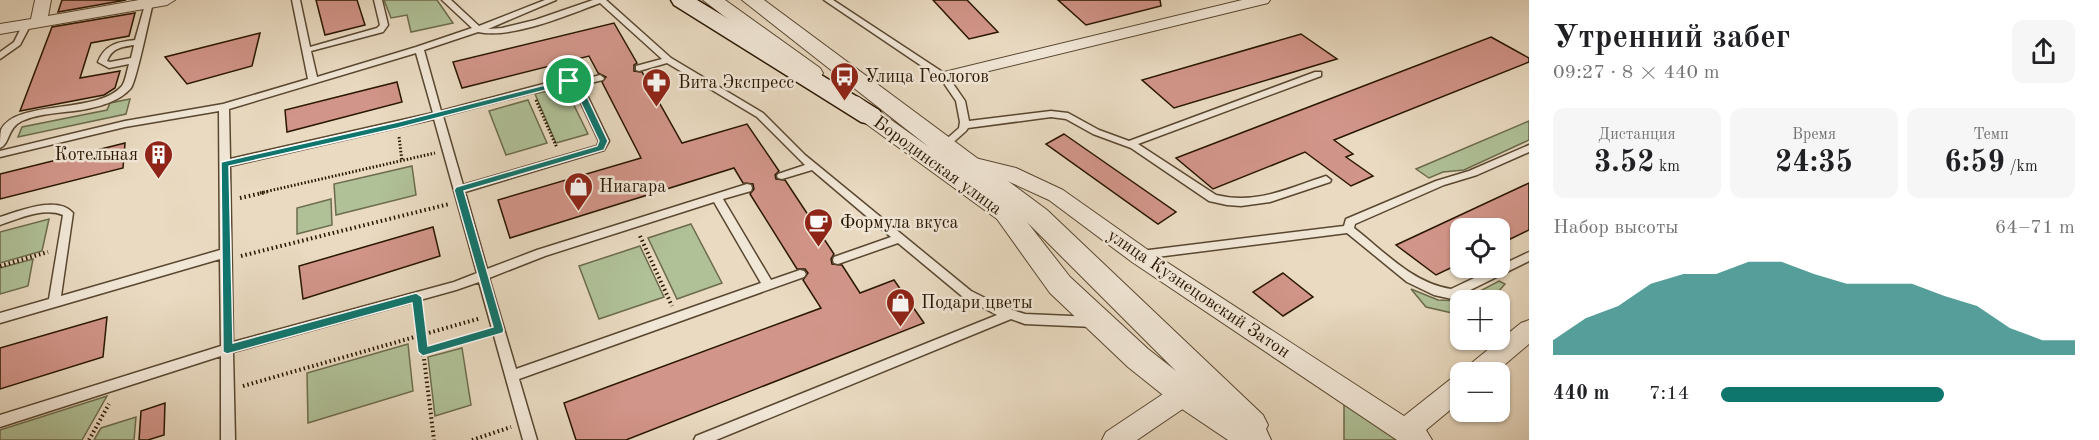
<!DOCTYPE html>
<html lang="ru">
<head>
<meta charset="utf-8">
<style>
	:root { --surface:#fff; --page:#f6f6f6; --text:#202124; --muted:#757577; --accent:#0f766e }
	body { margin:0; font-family:"Old Standard TT",serif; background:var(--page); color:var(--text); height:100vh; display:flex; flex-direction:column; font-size:22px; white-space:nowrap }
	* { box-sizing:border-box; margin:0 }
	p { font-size:20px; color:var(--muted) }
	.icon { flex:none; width:33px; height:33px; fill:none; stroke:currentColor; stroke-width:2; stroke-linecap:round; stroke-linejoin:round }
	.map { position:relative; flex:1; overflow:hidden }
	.sheet { display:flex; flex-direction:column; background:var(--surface); width:570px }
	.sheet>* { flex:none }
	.buttons { position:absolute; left:1450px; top:218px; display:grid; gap:12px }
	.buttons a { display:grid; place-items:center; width:60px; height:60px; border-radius:12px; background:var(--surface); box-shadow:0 2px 4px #0004; font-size:30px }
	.pin { position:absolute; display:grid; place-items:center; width:51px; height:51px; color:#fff; margin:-26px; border:3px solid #fff; border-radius:50%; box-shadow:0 2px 6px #0007 }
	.round { display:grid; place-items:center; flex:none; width:63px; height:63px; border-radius:12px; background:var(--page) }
	.overview { display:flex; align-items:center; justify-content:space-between; height:102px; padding:0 24px }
	h1 { font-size:33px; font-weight:700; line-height:45px }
	.stats { display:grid; grid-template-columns:repeat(3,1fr); gap:9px; height:102px; padding:6px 24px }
	.stats div { display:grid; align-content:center; border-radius:12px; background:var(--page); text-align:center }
	.stats b { font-size:30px; font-weight:700 }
	.stats small { font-size:16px; font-weight:400 }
	.stats p { font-size:16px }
	.chart { height:168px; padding:12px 24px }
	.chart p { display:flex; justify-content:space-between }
	.chart svg { width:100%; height:108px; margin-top:6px; fill:var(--accent); opacity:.7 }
	ul { padding:0 24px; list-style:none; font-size:20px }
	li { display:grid; grid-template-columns:96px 72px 1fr; align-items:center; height:45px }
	li i { height:15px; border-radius:8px; background:var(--accent) }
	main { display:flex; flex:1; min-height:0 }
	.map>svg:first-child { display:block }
	.green { fill:#b0c198; stroke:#6c6c4c; stroke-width:1.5 }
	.building { fill:#d29589; stroke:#291600; stroke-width:1.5 }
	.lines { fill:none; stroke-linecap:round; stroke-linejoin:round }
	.service-casing { stroke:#594730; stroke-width:3 }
	.minor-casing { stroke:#594730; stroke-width:2 }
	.tertiary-casing { stroke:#594730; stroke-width:2 }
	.secondary-casing { stroke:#291600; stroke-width:3 }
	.path-far1 { stroke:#291600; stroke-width:3; stroke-dasharray:1.5 2; stroke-linecap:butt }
	.path { stroke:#291600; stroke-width:4; stroke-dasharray:1.5 3; stroke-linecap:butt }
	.service { fill:#f1e7d7; fill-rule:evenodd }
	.minor { fill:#f1e7d7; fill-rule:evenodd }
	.tertiary { fill:#f1e7d7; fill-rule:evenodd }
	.secondary { fill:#f1e7d7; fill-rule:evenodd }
	.route { fill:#0f766e; stroke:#fff; stroke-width:1.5; fill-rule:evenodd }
	.labels { text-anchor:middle; stroke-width:5; stroke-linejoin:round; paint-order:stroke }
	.poi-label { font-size:18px; fill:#291600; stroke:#f1e7d7; text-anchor:start }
	.street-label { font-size:18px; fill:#291600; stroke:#f1e7d7 }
</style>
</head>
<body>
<main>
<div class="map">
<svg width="1529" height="440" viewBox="0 0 1529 440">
	<rect width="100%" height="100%" fill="#e9dac1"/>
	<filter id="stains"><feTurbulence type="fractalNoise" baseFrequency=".00333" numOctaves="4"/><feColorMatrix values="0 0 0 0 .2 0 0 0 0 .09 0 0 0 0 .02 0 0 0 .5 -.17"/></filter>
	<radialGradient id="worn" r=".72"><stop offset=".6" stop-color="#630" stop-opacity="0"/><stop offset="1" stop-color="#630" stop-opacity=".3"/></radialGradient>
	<g class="green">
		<polygon points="384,0 437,0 453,23 411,32 407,15 391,18"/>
		<polygon points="555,89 564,90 568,93 588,134 556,143 535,94"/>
		<polygon points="130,99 126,114 18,137 22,127 107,110 110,103"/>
		<polygon points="528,100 547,143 506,155 489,111"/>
		<polygon points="1529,121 1529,140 1464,170 1443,172 1429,178 1416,169"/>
		<polygon points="412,166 416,195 336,215 334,184"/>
		<polygon points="331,199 332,225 297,234 297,208"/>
		<polygon points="49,219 42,251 0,263 0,232"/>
		<polygon points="691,224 722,283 677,299 648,238"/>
		<polygon points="640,246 664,297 599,319 579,266"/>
		<polygon points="33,259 28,286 0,294 0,268"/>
		<polygon points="1499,281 1505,284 1491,300 1463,300"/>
		<polygon points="1411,289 1438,300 1461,301 1461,315 1426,307"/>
		<polygon points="408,344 413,391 308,423 307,373"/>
		<polygon points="462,348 471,405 435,416 428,357"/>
		<polygon points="107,396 82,440 0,440 0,430"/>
		<polygon points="1344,401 1400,440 1344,440"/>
		<polygon points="136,417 134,440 94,440 101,428"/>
	</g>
	<g class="building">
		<polygon points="62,0 126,0 58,12"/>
		<polygon points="316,0 357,0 365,25 325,35"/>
		<polygon points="933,0 967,0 998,32 969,39"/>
		<polygon points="1058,0 1160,0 1161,6 1086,25"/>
		<polygon points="135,13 129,36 91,43 80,78 120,71 115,88 104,95 20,111 52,27"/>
		<polygon points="614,23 637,63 634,65 634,71 642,72 682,143 747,124 779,171 775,175 776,179 785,180 834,254 831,259 832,264 842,265 860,293 894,280 924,323 626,440 576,440 564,403 821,308 803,280 808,273 805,269 797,269 750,194 754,189 753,184 743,183 734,168 510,238 498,200 641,158 602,82 606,77 598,73 589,56 462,88 453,62"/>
		<polygon points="260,33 252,66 187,84 165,57"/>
		<polygon points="1301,34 1337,59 1174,108 1142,80"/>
		<polygon points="1491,37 1529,58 1529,62 1334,140 1353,154 1346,157 1373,176 1351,186 1305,152 1213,189 1176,158"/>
		<polygon points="397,82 402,102 287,132 285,110"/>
		<polygon points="1064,134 1176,212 1158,224 1046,144"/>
		<polygon points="125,143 123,168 0,199 0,174"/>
		<polygon points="1529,183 1529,230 1500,244 1500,228 1461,228 1461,263 1436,275 1396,245"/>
		<polygon points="433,227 440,256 303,299 299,266"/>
		<polygon points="1283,273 1313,297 1283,316 1253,292"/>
		<polygon points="107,317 103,357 0,389 0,348"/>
		<polygon points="165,403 164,435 148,440 139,440 141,411"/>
	</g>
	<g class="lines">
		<defs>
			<g id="service">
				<path d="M292,0H300L310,47L377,28L380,25L374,0H382L388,25L383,32L311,51L317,77L416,47L472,28L442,0H451L479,26L545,0H556L488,29L502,28L535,20L593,0H606L671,58L763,113L805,155L971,291L1003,307L1025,314L1094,317L1098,319L1100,322L1098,325L1094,327L1025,324L1011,319L716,440H694L696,436L997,315L963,297L898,243L838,264L834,263L833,260L834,257L891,237L812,170L782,179L778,178L777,176L778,174L805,165L757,117L667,63L639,71L636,70V66L662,59L600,3C568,15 512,39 478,32L424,50L441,111L566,78L577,81L600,75L604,78L603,80L582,85L609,141L604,150L465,192L487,269L537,250L747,184L751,185L752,188L751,191L723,199L771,280L800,270L804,271L806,274L804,277L519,379L537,440H523L479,282L456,290L233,352L235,440H221V356L0,427V415L221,346L220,259L0,323V313L49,299L63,215C44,207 18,219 0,225V217C19,211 58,195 73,213L61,296L220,250L219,111L125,127L0,157V151L125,121L223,104L308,79ZM416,53L433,113L230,159L229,109ZM566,84L573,86L599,141L597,146L463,185L443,116ZM434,119L477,273L454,282L233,342L230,166ZM714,202L761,283L516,369L489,278L545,256Z"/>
				<path d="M824,0H833L947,75L965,101L969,121L1051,111L1068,113L1099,130L1129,141L1315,72H1321V76L1138,144L1216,195C1256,205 1289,188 1326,176L1331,180L1330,182L1270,202L1241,206L1227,205L1209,201L1131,148L1093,134L1066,119L1051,117L968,128L966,131L948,147H942L940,145L942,143L959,128L960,122L956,101L941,79Z"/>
				<path d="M146,1H152L153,3C149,18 137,79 131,88C119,102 98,107 81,110C62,113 40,113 22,121C7,128 10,144 0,148C0,142 0,135 1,130C15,99 97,115 122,86C126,80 127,70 129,64L109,68L98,62C105,44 118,42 135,40ZM134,45L131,58L110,62L107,61C112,48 121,47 134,45Z"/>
				<polygon points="24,22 27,22 31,24 20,45 0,59 0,52 14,42"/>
				<path d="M1529,145V152L1477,175L1444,185L1355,224L1354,228C1384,251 1412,283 1451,289L1529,252V261L1452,299L1434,295L1407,282L1347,233L1141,259L1137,258L1136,255L1137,252L1141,251L1344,226L1346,219L1436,181L1469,171Z"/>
			</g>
			<g id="minor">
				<polygon points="35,0 51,0 48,16 139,0 175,0 167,5 0,34 0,24 31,19"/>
				<polygon points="1242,0 1270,0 1268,3 944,82 938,81 935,77 938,73 944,72"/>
				<polygon points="971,157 1016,168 1063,190 1148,250 1404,416 1452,378 1461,375 1461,401 1426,430 1432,440 1397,440 1132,262 1049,200 1003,179 964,169 961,164 964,159"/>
				<polygon points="1529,320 1529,344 1496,372 1466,372 1469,365 1521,323"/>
				<polygon points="1184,383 1193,386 1197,394 1193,402 1137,440 1102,440 1106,432 1175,386"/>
			</g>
			<g id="tertiary">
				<polygon points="703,0 725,0 820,68 823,73 820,78 812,80 804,78"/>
				<path d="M742,0H764L1047,210L1263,415L1268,425L1266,429L1271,440H1228L1173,403L1128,367L1050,293L997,219L843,107L840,102L843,97L851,95L859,97L929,147ZM1027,222L1176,371L1148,349L1070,277Z"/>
			</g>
			<polygon id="secondary" points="671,0 697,0 879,110 883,116 879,122 870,124 861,122 674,5"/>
		</defs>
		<use href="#service" class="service-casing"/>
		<use href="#minor" class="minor-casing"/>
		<use href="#tertiary" class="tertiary-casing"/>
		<use href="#secondary" class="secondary-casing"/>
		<g class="path-far1">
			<polyline points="536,100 557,148"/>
			<polyline points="399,137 402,161"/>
			<polyline points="260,193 435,153"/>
		</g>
		<g class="path">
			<polyline points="240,198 267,192"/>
			<polyline points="640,236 672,306"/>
			<polyline points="241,256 449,204"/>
			<polyline points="0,266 48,252"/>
			<polyline points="418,310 434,440"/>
			<polyline points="423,352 483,334"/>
			<polyline points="243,386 481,318"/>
			<polyline points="89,440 109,404"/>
			<polyline points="472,440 511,427"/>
		</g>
		<use href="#service" class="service"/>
		<use href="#minor" class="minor"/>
		<use href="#tertiary" class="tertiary"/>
		<use href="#secondary" class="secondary"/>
	</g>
	<path class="route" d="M569,79L581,84L608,141L604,150L464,191L504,330L503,333L423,356L418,352L412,303L227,354L223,352L221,162L398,122ZM569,84L573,86L599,141L597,146L456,187L454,190L493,327L428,346L422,297L416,293L233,343L229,166L398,128Z"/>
	<defs>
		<symbol id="bus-pin" viewBox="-11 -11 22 30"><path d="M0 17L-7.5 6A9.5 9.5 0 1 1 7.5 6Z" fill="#8f2418" stroke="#f1e7d7"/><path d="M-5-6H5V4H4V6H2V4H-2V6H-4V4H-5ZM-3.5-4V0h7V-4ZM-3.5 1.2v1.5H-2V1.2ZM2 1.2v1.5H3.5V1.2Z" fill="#fff"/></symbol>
		<symbol id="pharmacy-pin" viewBox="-11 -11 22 30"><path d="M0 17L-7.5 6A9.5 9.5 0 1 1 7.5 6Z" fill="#8f2418" stroke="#f1e7d7"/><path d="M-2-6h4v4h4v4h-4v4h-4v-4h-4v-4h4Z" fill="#fff"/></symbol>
		<symbol id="building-pin" viewBox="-11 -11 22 30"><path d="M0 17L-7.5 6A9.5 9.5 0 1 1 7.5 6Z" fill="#8f2418" stroke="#f1e7d7"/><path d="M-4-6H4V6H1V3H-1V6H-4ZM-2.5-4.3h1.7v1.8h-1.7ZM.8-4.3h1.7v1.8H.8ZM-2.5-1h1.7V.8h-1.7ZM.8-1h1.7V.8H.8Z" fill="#fff"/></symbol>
		<symbol id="shop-pin" viewBox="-11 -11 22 30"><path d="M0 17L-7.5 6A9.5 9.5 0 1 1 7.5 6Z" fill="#8f2418" stroke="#f1e7d7"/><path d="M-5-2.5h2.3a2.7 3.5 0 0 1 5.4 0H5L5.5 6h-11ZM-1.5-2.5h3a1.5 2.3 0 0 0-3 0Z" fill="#fff"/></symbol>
		<symbol id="cafe-pin" viewBox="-11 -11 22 30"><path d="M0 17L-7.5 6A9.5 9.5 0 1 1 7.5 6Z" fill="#8f2418" stroke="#f1e7d7"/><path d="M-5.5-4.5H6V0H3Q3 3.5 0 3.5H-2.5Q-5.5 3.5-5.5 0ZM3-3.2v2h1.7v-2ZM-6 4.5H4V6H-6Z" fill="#fff"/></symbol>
	</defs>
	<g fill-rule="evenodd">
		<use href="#bus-pin" x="828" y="60" width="33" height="45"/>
		<use href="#pharmacy-pin" x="640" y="66" width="33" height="45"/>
		<use href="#building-pin" x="142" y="138" width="33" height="45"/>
		<use href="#shop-pin" x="562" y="170" width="33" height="45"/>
		<use href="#cafe-pin" x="802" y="206" width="33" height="45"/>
		<use href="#shop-pin" x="884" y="286" width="33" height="45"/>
	</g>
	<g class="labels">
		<g class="poi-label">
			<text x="865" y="82">Улица Геологов</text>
			<text x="678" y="88">Вита Экспресс</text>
			<text x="138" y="160" text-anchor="end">Котельная</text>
			<text x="599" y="192">Ниагара</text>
			<text x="840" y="228">Формула вкуса</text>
			<text x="921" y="308">Подари цветы</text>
		</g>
		<g class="street-label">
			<text transform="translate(938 165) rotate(36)" y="6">Бородинская улица</text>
			<text transform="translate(1199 293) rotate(34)" y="6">улица Кузнецовский Затон</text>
		</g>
	</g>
	<rect width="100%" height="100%" filter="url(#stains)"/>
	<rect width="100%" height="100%" fill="url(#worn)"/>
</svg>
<div class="buttons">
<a><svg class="icon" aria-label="locate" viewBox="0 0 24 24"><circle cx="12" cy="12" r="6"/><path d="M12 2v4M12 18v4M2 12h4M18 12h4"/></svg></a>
<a>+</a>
<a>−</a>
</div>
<div class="pin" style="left:569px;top:81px;background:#1e9e55"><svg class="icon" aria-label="arrive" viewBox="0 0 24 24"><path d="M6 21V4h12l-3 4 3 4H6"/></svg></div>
</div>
<section class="sheet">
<div class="overview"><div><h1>Утренний забег</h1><p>09:27 · 8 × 440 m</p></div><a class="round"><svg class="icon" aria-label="share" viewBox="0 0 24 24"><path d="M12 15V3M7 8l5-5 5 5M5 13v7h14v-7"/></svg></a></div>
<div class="stats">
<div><p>Дистанция</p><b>3.52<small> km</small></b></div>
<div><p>Время</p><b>24:35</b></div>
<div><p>Темп</p><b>6:59<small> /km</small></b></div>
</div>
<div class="chart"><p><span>Набор высоты</span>64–71 m</p>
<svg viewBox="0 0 160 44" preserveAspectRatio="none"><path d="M0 44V38L10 29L20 24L30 15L40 11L50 11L60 6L70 6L80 11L90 15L100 15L110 15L120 20L130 24L140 33L150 38L160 38V44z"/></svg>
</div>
<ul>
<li><b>440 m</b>7:14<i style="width:63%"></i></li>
</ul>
</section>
</main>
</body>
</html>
